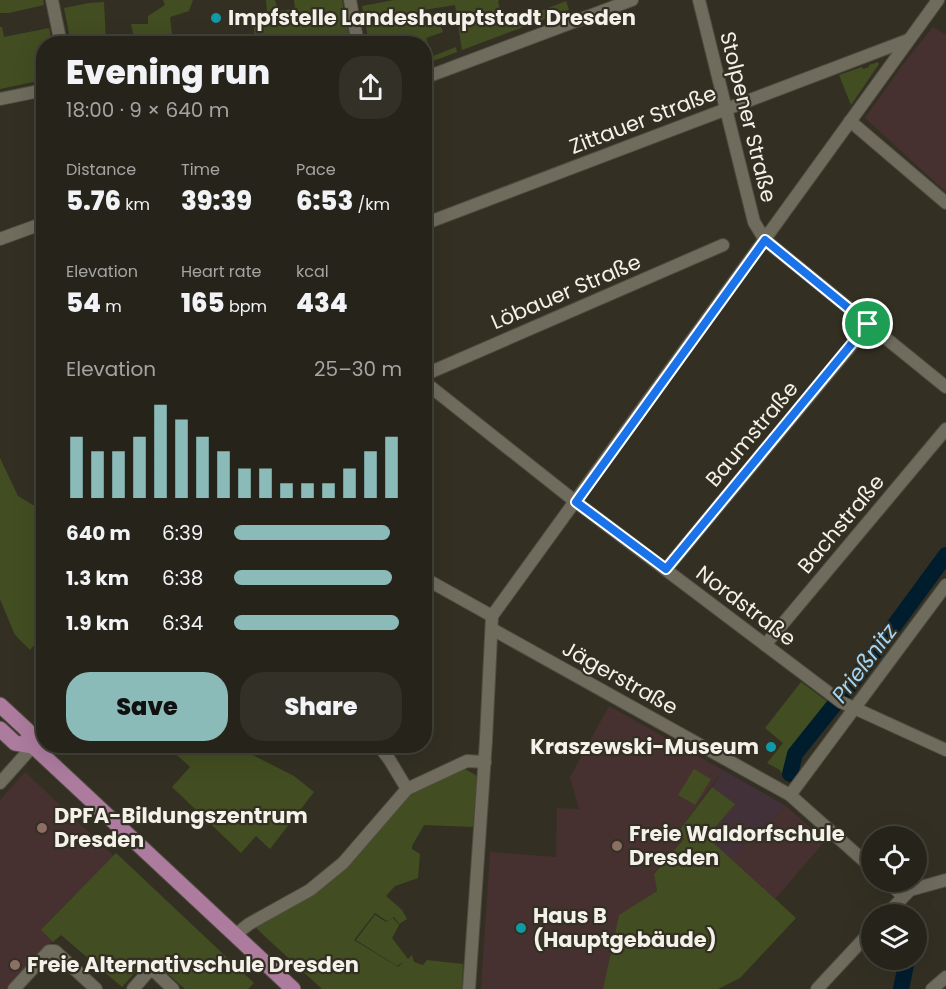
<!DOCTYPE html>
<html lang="en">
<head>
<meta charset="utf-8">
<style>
	:root { --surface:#26241a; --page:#323027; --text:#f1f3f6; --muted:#a4a4a2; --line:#424139; --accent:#8bbbb9 }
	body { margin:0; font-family:Poppins,sans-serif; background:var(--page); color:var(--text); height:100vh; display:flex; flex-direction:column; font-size:22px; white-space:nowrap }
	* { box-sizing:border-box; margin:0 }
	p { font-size:20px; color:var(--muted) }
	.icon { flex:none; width:33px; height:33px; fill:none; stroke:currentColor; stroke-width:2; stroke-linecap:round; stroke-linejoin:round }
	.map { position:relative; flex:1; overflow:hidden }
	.details { position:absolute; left:36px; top:36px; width:396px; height:717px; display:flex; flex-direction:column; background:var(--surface); border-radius:24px; box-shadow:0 6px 24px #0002,0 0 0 2px var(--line) }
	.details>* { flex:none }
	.controls { position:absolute; left:861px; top:826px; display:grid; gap:12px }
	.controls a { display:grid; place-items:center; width:66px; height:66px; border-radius:50%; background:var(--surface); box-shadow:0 6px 24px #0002,0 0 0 2px var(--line); font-size:30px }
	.pin { position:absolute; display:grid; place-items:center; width:51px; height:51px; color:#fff; margin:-26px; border:3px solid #fff; border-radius:50%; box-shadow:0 2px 6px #0007 }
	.round { display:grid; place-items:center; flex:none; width:63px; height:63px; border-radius:24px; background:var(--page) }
	.summary { display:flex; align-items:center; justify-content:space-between; height:102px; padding:0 30px }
	h1 { font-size:33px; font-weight:800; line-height:45px }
	.metrics { display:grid; grid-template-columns:repeat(3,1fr); gap:9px; height:102px; padding:6px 30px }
	.metrics div { display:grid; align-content:center }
	.metrics b { font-size:26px; font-weight:800 }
	.metrics small { font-size:16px; font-weight:400 }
	.metrics p { font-size:16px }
	.chart { height:168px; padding:12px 30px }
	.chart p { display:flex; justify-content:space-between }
	.chart svg { width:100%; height:108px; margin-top:6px; stroke:var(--accent); stroke-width:6 }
	.button { display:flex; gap:12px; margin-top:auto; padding:12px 30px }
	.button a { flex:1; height:69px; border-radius:24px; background:var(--accent); color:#111; font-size:24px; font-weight:800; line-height:69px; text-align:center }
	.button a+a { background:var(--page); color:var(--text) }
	ul { padding:0 30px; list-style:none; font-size:20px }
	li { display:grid; grid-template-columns:96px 72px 1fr; align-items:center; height:45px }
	li i { height:15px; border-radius:8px; background:var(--accent) }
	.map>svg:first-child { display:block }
	.industrial { fill:#43313a }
	.education { fill:#463130 }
	.green { fill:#424e21 }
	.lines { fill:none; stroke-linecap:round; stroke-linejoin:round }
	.river { stroke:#001d2e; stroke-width:16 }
	.minor-casing { stroke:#4f4c41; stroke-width:14 }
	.major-casing { stroke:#4f4c41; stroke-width:17 }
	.minor { stroke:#6f6c5e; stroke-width:12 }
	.major { stroke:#ac7b9e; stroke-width:15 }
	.route-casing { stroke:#fff; stroke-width:12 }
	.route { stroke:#1a73e8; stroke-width:8 }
	.culture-dot { fill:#0f9aa8; stroke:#333023; stroke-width:2 }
	.education-dot { fill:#8d6e63; stroke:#333023; stroke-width:2 }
	.labels { text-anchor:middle; stroke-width:4.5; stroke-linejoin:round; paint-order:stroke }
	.poi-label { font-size:21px; font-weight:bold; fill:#f3f1e9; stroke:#333023; text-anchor:start }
	.street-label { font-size:21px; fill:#f3f1e9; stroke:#333023 }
	.water-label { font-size:22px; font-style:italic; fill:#a3d5f5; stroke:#333023 }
</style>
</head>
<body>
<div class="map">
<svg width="946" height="989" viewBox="0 0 946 989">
	<rect width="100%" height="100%" fill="#333023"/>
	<polygon class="industrial" points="723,770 786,806 730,859 707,837 734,804 712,787"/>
	<g class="education">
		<polygon points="933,27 946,35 946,192 865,118 904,63"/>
		<polygon points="609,706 723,770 678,832 684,839 654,874 657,891 619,916 603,989 481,989 490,852 556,857 557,808 579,809 570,777"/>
		<polygon points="25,772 114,856 42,930 52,941 8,989 0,989 0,800"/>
		<polygon points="786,806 825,841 775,899 730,859"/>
	</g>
	<g class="green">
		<polygon points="0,0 43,0 44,5 9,13 0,13"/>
		<polygon points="163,0 193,0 189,11 170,17 173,43 205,38 205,43 135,43 131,24 148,24 148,16 165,5"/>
		<polygon points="266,0 275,0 278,11 295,9 294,0 342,0 351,43 308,43 307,38 299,39 299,43 254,43 254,27 251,27 251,22 256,21 255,13 267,12"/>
		<path d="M394,0H500L498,1C501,10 498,18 502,26L566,1L569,10L462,50L455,5L424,10L425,19L440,24L443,32L426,38L433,56L456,47L457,52L425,64L424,44L369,43L362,6Z"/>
		<polygon points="104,2 106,43 71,43 64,8 89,3"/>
		<polygon points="0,27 2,27 4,37 49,28 52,43 44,44 43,80 0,89"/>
		<polygon points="878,62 879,64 851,105 839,75 862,67 863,69 869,67 869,65"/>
		<polygon points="0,458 18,496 43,511 43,635 30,650 15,635 0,599"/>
		<polygon points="801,682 828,702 790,752 787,775 784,776 780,770 767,763 783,743 765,728"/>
		<polygon points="167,746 235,746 294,776 314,792 270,849 256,836 241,853 172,787 190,767"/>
		<polygon points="465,769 477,776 473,827 424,825 412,846 412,849 420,854 418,878 395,886 386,896 402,910 407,919 399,924 394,917 387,921 375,913 354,940 398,967 405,961 397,966 356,940 375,915 386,922 393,918 399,925 392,938 408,959 412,955 414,962 423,965 427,960 463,964 462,989 322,989 257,929 257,926 290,905 410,793"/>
		<polygon points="694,769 711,779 695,805 678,795"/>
		<polygon points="712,787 735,804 707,837 796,918 740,978 718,989 603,989 619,915 657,891 654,874 684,839 678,832"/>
		<polygon points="116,853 254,983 248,989 185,989 149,957 122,987 61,935 53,942 41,930"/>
	</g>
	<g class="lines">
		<g class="river">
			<polyline points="790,774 795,754 855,679 946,555"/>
			<polyline points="901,989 907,960"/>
		</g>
		<defs>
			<g id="minor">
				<polyline points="52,0 61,44"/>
				<polyline points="350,0 358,44"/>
				<polyline points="699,0 754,222 765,240 946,387"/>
				<polyline points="424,78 632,0"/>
				<polyline points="0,99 44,90"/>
				<polyline points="850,121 946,203"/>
				<polyline points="424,224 908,40"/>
				<polyline points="0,239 44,223"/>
				<polyline points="424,375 723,245"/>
				<polyline points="424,380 427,384 576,502 841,702 946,750"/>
				<polyline points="666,569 869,324"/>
				<polyline points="424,578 492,616"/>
				<polyline points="492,629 790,795 872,868"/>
				<polyline points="765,645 946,429"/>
				<polyline points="379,746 389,759 407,789"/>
				<polyline points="0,783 33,746"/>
				<polyline points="790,795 946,585"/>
				<polyline points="888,882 903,896"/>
				<polyline points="886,915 910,890 946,880"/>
				<polyline points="235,935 249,924 310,890 343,863 407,789 467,761 485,762"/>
				<polyline points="14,989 49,951 55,951 96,989"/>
				<polyline points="133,989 148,972 154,971 173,989"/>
				<polyline points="469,989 486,740 492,616 938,0"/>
				<polyline points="817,989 872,930"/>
				<polyline points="932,989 946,977"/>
			</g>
			<g id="major">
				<polyline points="0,705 27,730 33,746 293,989"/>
				<polyline points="0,729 15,743 33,746"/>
			</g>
		</defs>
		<use href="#minor" class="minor-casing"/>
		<use href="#major" class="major-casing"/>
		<use href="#minor" class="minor"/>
		<use href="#major" class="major"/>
	</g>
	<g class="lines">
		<defs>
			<polygon id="route" points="765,240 868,324 666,569 576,502"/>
		</defs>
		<use href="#route" class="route-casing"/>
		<use href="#route" class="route"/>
	</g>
	<g class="culture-dot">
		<circle cx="216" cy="18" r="6"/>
		<circle cx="771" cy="747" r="6"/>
		<circle cx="521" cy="928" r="6"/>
	</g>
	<g class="education-dot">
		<circle cx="42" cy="828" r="6"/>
		<circle cx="617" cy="846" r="6"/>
		<circle cx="15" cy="965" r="6"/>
	</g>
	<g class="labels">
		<g class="poi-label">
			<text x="228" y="25">Impfstelle Landeshauptstadt Dresden</text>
			<text x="759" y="754" text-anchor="end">Kraszewski-Museum</text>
			<text x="54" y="823">DPFA-Bildungszentrum<tspan x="54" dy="24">Dresden</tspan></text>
			<text x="629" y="841">Freie Waldorfschule<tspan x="629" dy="24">Dresden</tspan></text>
			<text x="533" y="923">Haus B<tspan x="533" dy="24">(Hauptgebäude)</tspan></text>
			<text x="27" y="972">Freie Alternativschule Dresden</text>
		</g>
		<g class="street-label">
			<text transform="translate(748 117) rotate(76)" y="7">Stolpener Straße</text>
			<text transform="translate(643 120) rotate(-21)" y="7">Zittauer Straße</text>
			<text transform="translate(566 292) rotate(-23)" y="7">Löbauer Straße</text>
			<text transform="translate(752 434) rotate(-50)" y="7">Baumstraße</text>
			<text transform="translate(841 524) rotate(-50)" y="7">Bachstraße</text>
			<text transform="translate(746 606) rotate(37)" y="7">Nordstraße</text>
			<text transform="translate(620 678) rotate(29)" y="7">Jägerstraße</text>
		</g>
		<g class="water-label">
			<text transform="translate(864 663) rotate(-53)" y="8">Prießnitz</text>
		</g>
	</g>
</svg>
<div class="controls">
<a><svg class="icon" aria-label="locate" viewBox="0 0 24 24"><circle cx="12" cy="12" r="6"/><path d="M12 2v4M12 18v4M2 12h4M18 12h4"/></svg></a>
<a><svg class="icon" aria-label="layers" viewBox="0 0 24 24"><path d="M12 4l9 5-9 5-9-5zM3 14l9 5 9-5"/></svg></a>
</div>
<div class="pin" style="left:868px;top:324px;background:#1e9e55"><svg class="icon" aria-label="arrive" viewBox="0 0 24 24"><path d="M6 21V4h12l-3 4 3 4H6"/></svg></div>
<section class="details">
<div class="summary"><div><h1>Evening run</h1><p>18:00 · 9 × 640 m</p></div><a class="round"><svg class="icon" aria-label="share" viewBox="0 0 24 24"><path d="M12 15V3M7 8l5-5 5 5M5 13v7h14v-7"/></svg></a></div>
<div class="metrics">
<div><p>Distance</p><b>5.76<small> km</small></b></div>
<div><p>Time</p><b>39:39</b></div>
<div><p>Pace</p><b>6:53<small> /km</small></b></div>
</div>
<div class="metrics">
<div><p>Elevation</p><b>54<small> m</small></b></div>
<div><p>Heart rate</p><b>165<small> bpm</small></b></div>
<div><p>kcal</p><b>434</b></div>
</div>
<div class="chart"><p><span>Elevation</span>25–30 m</p>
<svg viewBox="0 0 160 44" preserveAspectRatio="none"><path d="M5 44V19M15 44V25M25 44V25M35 44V19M45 44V6M55 44V12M65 44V19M75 44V25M85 44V32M95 44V32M105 44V38M115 44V38M125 44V38M135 44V32M145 44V25M155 44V19"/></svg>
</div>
<ul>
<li><b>640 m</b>6:39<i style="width:93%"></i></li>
<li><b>1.3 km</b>6:38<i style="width:94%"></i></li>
<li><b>1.9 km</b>6:34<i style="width:98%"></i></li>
</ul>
<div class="button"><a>Save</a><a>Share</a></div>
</section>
</div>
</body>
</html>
